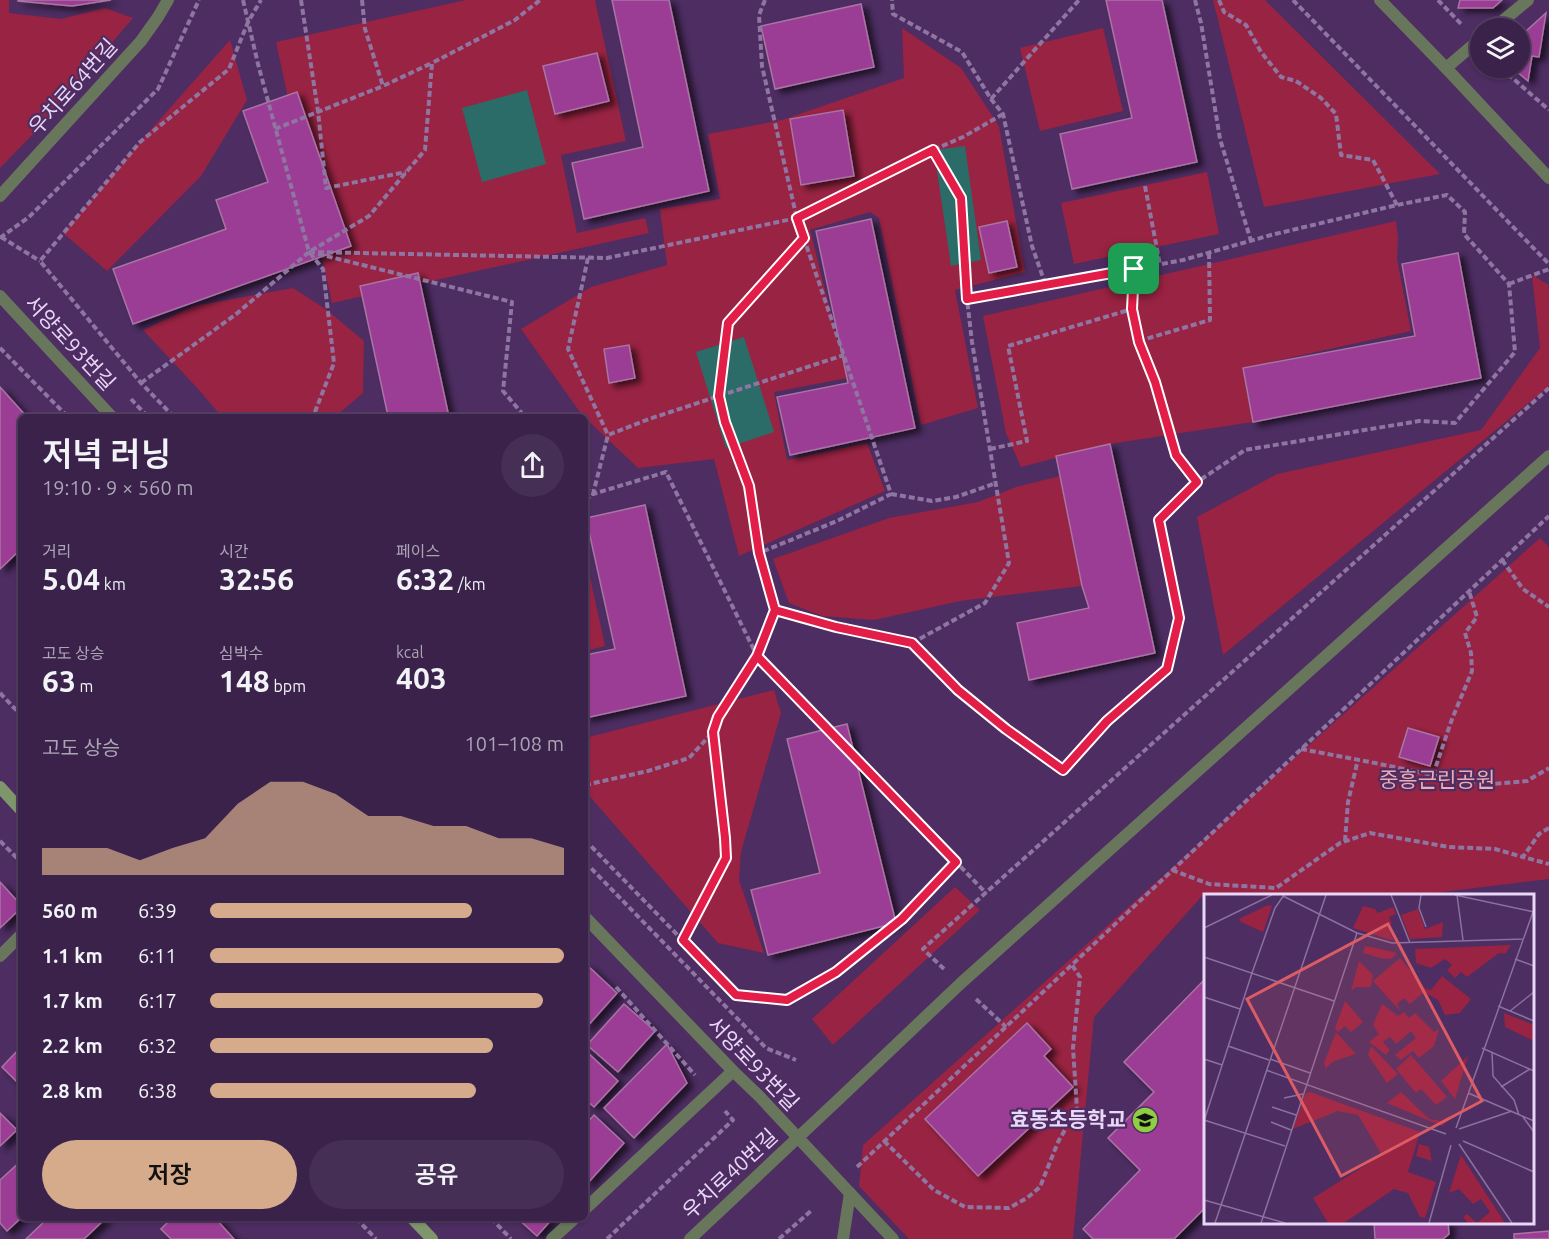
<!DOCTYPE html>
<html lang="ko">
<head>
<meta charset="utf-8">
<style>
	:root { --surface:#3a224a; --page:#452f54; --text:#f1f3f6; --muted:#aba4b5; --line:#543f62; --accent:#d6ab8b }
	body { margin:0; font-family:Ubuntu,"Noto Sans KR",sans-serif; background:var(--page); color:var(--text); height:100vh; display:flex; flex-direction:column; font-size:22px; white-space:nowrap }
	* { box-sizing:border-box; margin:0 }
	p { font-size:20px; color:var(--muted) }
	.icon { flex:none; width:33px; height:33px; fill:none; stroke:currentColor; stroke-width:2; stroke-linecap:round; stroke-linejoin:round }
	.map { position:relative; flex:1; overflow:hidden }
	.panel { position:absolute; left:18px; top:414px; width:570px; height:807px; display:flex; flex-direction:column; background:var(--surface); border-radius:9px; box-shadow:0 2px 4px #0004,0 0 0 2px var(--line) }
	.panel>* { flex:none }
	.fabs { position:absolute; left:1470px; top:18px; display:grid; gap:12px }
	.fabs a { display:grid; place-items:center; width:60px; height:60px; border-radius:50%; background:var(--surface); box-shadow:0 2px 4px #0004,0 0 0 2px var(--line); font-size:30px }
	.pin { position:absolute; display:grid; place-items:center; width:51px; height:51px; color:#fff; margin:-26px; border-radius:12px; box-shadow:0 3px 9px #0006 }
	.round { display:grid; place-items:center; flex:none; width:63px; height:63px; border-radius:32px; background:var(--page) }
	.head { display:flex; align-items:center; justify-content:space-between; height:102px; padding:0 24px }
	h1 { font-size:33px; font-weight:600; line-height:45px }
	.figures { display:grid; grid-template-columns:repeat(3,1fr); gap:9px; height:102px; padding:6px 24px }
	.figures div { display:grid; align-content:center }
	.figures b { font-size:30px; font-weight:600 }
	.figures small { font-size:16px; font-weight:400 }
	.figures p { font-size:16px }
	.chart { height:168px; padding:12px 24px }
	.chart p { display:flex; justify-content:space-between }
	.chart svg { width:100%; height:108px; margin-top:6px; fill:var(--accent); opacity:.7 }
	.action { display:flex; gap:12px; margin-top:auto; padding:12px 24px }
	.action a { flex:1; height:69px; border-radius:36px; background:var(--accent); color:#111; font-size:24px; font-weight:600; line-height:69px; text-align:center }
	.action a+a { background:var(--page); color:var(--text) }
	ul { padding:0 24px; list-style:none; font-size:20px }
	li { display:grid; grid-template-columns:96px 72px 1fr; align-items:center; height:45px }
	li i { height:15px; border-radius:8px; background:var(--accent) }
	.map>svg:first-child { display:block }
	.green { fill:#992342 }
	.water { fill:#2b6c68 }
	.building { fill:#9b3d94; stroke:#a974a3; stroke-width:1.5; filter:url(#shadow) }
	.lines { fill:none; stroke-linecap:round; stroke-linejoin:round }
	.path { stroke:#8f75a1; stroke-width:4; stroke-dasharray:6 3; stroke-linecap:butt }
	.service { stroke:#68765c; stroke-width:12 }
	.minor { stroke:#68765c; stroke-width:12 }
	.secondary { stroke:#7f956c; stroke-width:12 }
	.route-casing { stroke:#fff; stroke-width:12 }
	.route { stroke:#e11d48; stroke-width:8 }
	.labels { text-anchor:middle; stroke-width:4.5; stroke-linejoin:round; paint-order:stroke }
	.street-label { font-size:21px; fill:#e9d7f7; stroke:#4d2d62 }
	.park-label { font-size:21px; fill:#edabb3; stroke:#4d2d62 }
	.poi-label { font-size:21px; font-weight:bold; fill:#e9d7f7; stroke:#4d2d62; text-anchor:end }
	.inset-road { fill:none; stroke:#8b719e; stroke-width:1.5 }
	.view { fill:#dc5c66; fill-opacity:0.15; stroke:#dc5c66; stroke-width:3 }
	.inset-edge { fill:none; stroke:#e9d7f7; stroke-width:3 }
</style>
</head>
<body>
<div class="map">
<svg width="1549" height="1239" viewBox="0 0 1549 1239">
	<defs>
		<filter id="shadow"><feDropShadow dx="6" dy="4" stdDeviation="3" flood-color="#0009"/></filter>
	</defs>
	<rect width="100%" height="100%" fill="#4d2d62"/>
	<g class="green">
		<polygon points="0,0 9,0 9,13 61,19 105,8 133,18 38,129 0,168"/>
		<polygon points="466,0 595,0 626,141 561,155 577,233 645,218 649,233 332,303 276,42"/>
		<polygon points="1213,0 1265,0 1440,174 1264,207"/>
		<polygon points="902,28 961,68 999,126 1025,272 955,290 978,408 921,425 879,218 870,212 810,230 847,378 774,392 787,460 867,443 885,491 739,556 714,459 638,468 582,415 521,329 591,287 667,265 660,209 720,199 708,134 782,120 904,78"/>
		<polygon points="1103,28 1123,111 1040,131 1020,48"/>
		<polygon points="230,40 247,100 201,176 107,271 63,233 140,142"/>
		<polygon points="1207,172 1219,234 1074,264 1061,203"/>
		<polygon points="1396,221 1398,238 1397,259 1411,331 1244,368 1253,422 1110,444 1021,467 1006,433 983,316"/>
		<polygon points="1532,275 1549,285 1549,386 1223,655 1197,517 1277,474 1481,430 1540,348"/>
		<polygon points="293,288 327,310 364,341 363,393 335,417 222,417 199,390 143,330 194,306"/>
		<polygon points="1060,476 1082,586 960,601 874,620 822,616 789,603 773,559 889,518 978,502 1016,487"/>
		<polygon points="1540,538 1549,547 1549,879 1410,896 1202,896 1094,1017 1073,1239 909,1239 859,1186 863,1145"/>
		<polygon points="585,554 605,646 585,651"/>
		<polygon points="774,690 781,713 741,852 739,880 764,953 718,943 585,791 585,738"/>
		<polygon points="955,887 980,910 833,1045 812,1019"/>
	</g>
	<g class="water">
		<polygon points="527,90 546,164 482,182 462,108"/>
		<polygon points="965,146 981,260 951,266 934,150"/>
		<polygon points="744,337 774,432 726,448 696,352"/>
	</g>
	<g class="building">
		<polygon points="18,0 111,0 72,6 18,1"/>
		<polygon points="612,0 669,0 709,191 584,219 572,163 643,147"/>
		<polygon points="1106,0 1162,0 1197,162 1072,189 1060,134 1132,118"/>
		<polygon points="1460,0 1502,0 1493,8 1458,8"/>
		<polygon points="861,4 874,67 775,89 761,26"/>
		<polygon points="1546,13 1539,57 1532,56 1528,81 1516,71 1517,68 1520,68 1520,55 1524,33"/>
		<polygon points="597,53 609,101 555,114 543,66"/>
		<polygon points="297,92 351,246 133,324 113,269 226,229 216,200 268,182 243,111"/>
		<polygon points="843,110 854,176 801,185 790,119"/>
		<polygon points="871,219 915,428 790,455 777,397 848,383 816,231"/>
		<polygon points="1007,221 1017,267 989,273 979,227"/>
		<polygon points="1458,253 1481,378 1253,422 1243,368 1415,336 1402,264"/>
		<polygon points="418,273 449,417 385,417 388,416 360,286"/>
		<polygon points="629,345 635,378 609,383 604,349"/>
		<polygon points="0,387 27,417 21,417 21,549 0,569"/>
		<polygon points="1110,444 1155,653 1029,680 1017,623 1089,608 1082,586 1056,456"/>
		<polygon points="645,505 686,696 585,718 585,655 615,649 586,518"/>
		<polygon points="847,724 896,923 768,955 751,890 820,873 787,739"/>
		<polygon points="1408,728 1439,737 1430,766 1399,757"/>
		<polygon points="0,882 21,905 21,908 0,928"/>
		<polygon points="587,965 617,993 585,1029 585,967"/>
		<polygon points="1206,978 1206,1207 1174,1239 1093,1239 1083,1229 1140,1170 1108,1138 1154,1092 1124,1062"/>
		<polygon points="624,1004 655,1031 618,1072 587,1045"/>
		<polygon points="1027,1023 1051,1049 1044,1056 1073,1087 978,1176 925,1119"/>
		<polygon points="667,1044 687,1083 634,1138 604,1108"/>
		<polygon points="21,1047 21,1086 2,1067"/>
		<polygon points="586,1051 618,1081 594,1107 585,1099"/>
		<polygon points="0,1113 17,1130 0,1146"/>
		<polygon points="594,1115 624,1143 587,1184 585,1182 585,1125"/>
		<polygon points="21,1161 21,1218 7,1231 0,1223 0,1180"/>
		<polygon points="48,1218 106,1218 84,1239 26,1239"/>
		<polygon points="172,1218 215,1218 234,1239 171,1239 161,1229"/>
		<polygon points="517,1218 553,1218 537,1236"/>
		<polygon points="1374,1222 1448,1222 1449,1234 1443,1239 1375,1239"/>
		<polygon points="1549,1231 1549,1239 1514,1239 1514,1234"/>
	</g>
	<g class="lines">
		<g class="path">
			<polyline points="243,0 258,64 309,252 310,253"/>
			<polyline points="301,0 318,111 326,188 406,172"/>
			<polyline points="362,0 365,29 383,86 432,63"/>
			<polyline points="765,0 759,15 762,66 797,219"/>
			<polyline points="1195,0 1201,23 1220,139 1251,241"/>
			<polyline points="1219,0 1224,12 1246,25 1261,52 1281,77 1296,81 1321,98 1336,114 1341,155 1373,160 1397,205"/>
			<polyline points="1293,0 1549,264"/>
			<polyline points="1438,0 1462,25"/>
			<polyline points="1501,68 1549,110"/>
			<polyline points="991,99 1079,0"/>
			<polyline points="275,129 383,86"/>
			<polyline points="933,150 961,198 967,299"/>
			<polyline points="1145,186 1160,265"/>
			<polyline points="797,218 933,150 963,137 1003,114"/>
			<polyline points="1,237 40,261"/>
			<polyline points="0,238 29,217 158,89 199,0"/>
			<polyline points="309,252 607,258 797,218 891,494 837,521 759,553 775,610 836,627 912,643 959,690 1006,729 1063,770 1107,721 1167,670 1179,618 1159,520 1197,482 1245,450 1419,421 1455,423 1515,352 1509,284 1464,234 1465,212 1447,195 1397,205 1271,235 1183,260 1046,286 1032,246 1003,114 991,99 962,52 893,14 892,0"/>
			<polyline points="310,253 323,269 334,363 313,417"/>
			<polyline points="318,254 512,302 503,391 525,417"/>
			<polyline points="588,258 568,349 608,435"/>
			<polyline points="1132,270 1134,269 1132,309 1139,341 1156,382 1176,455 1197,482"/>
			<polyline points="1509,284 1549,269"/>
			<polyline points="1139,341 1210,320 1209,252"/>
			<polyline points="0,348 68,417"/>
			<polyline points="141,383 235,315 309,252 369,216 425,150 432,63 515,20 540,0"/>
			<polyline points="131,399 148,417"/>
			<polyline points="174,417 141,383 40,261 140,142 229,69 248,22 261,0"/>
			<polyline points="990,449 1027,441 1008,346 1132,309"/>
			<polyline points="585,487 593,494 666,472 757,656 986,893"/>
			<polyline points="891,494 932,501 956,497 996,483"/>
			<polyline points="585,500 593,494 608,435 649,419 844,355"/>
			<polyline points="759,553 749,486 725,422 719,396 728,323 804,238 804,237"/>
			<polyline points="1502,560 1523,589 1549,607"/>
			<polyline points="912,643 985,603 1009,563 972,342 967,299 1048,286"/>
			<polyline points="0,693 21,715"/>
			<polyline points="1301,749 1370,762 1481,785 1527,781 1549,768"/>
			<polyline points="1433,775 1452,719 1472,671 1471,653 1465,633 1477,617 1469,591"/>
			<polyline points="585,785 648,771 689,758 713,732 718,717 757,656 775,610"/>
			<polyline points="1549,828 1539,834 1523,857 1549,864"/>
			<polyline points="585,840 736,995 787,1000 836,972 902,919 956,862"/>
			<polyline points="0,841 21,862"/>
			<polyline points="1345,841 1348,802 1358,759"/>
			<polyline points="585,862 766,1048 796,1060"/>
			<polyline points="1172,870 1209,884 1276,888 1340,843 1370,833 1449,847 1495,849 1523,857"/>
			<polyline points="683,940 726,858 725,838 713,733"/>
			<polyline points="944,969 923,949 1549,388"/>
			<polyline points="616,987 695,1075"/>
			<polyline points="976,999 1006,1027"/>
			<polyline points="884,1141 934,1190 965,1207 1009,1208 1027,1198 1040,1187 1058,1142 1077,1109 1073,1048 1080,977 1072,965"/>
			<polyline points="857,1167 1549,516"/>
			<polyline points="356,1218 376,1239"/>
			<polyline points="491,1218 511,1239"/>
			<polyline points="607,1239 733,1120 725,1111"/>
			<polyline points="779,1239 812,1210"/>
		</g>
		<g class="service">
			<polyline points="1494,28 1528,0"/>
			<polyline points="1446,68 1480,39"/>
			<polyline points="0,196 141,41 158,17 168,0"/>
			<polyline points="0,296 112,417"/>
			<polyline points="585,917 733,1071 760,1097 893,1239"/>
			<polyline points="0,956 21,935"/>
			<polyline points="585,1209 733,1071"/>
			<polyline points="552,1239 575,1218"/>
			<polyline points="843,1239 850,1193"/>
		</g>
		<g class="minor">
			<polyline points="1380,0 1446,68 1549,178"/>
			<polyline points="690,1239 839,1099 960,984 1549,456"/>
		</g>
		<g class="secondary">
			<polyline points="0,787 21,810"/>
			<polyline points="412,1218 432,1239"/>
		</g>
	</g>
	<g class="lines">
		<defs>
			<polyline id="route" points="1134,269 967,299 961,198 933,150 797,218 804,238 728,323 719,396 725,422 749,486 759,553 775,610 757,656 718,717 713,732 725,838 726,858 683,940 736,995 787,1000 836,972 902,919 956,862 757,656 775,610 836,627 912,643 958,690 1006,729 1063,770 1107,721 1167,669 1179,618 1159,520 1197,482 1176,455 1155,382 1139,342 1132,309 1134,269"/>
		</defs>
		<use href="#route" class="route-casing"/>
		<use href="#route" class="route"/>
	</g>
	<defs>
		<symbol id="school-disc" viewBox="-11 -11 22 22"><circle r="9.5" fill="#8fcd42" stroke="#4d2d62"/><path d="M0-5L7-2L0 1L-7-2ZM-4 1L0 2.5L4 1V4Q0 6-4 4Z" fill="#111"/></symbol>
	</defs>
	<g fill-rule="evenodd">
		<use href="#school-disc" x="1130" y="1105" width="30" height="30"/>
	</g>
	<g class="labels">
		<g class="street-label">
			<text transform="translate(73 87) rotate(-48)" y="7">우치로64번길</text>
			<text transform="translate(70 343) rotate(47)" y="7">서양로93번길</text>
			<text transform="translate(753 1064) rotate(46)" y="7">서양로93번길</text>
			<text transform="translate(730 1174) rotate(-43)" y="7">우치로40번길</text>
		</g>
		<g class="park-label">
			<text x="1437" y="787">중흥근린공원</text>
		</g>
		<g class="poi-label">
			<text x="1126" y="1127">효동초등학교</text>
		</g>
	</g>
	<g transform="translate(1204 894)">
		<rect width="330" height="330" fill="#4d2d62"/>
		<path d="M64,11L68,12L59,38L37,28L35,25ZM159,12L171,15L174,19L189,13L192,20L185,23L188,30L183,32L190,47L149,34ZM214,15L221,35L239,28L238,43L206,45L197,21ZM307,51L301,60L295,59L263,83L257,78L251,84L243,76L248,71L241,65L227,74L212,69L211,55ZM161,52L176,55L193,59L187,65L176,64L159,59ZM196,64L222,95L227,96L238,82L267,105L256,119L241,121L234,106L220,98L206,110L200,104L193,110L197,118L169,87ZM155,67L169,81L167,93H152L147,97ZM141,107L159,128L147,138L141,132L134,138L131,134ZM178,110L194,122L200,118L205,124L211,119L230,138L235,135L230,152L215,164L209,157L197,166L191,161L212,144L207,137L192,150L186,143L179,148L186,156L182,161L165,148L175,140L169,131ZM300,119L330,131V147L301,133ZM132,138L152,160L128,168L122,175L120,169ZM167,152L194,180L183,189L164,161ZM207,161L243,203L232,211L217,195L212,199L192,175ZM264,162L251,205L237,187ZM106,198L216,238L204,278L232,288L221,324L216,323L204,299L190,295L140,329H124L109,304L178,261L154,221L134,217L89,235L101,200ZM197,198L225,225L237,227L245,222V226L238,232L183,209ZM215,250L225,253L228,267L212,262ZM257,261L301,329H264L259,323L263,320L273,329L286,318L277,305L269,310L255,295L245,299Z" fill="#992342"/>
		<path class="inset-road" d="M187,1L206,49M217,1L215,14L222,33M251,1L330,18M253,1L259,46M79,2L153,39L188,49L320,45M0,34L68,1M0,63L130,107M311,65L330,72M0,103L36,115M294,112L330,127M306,117L330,98M24,152L65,166M278,154L330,177M288,158L289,182L310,206L315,221M0,165L18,171M66,165L106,179M62,176L242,240M297,193L326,175M264,199L330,227M80,204L99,200M68,213L92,221M319,223L330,238M0,226L81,252M0,227L48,79L71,14L80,1M67,228L87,236M252,234L329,18M255,235L308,217M259,247L330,278M255,250L308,329M0,306L81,329M11,329L122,1M57,329L153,39M225,329L247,251"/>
		<path class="view" d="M184,30L278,207L137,282L43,105Z"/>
		<rect width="330" height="330" class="inset-edge"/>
	</g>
</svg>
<div class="fabs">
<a><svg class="icon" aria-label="layers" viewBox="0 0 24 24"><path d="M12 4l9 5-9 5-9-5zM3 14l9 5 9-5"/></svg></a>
</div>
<div class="pin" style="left:1134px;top:269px;background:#1e9e55"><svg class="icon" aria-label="arrive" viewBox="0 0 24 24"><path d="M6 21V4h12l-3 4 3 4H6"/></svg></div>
<section class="panel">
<div class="head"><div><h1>저녁 러닝</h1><p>19:10 · 9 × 560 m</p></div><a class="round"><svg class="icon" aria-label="share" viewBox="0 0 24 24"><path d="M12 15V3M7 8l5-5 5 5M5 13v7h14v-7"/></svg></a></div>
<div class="figures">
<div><p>거리</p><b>5.04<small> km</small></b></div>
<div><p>시간</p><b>32:56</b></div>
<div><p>페이스</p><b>6:32<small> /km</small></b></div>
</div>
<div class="figures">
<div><p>고도 상승</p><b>63<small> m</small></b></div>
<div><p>심박수</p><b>148<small> bpm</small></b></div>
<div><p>kcal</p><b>403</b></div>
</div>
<div class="chart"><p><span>고도 상승</span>101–108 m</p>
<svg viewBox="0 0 160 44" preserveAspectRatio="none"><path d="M0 44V33L10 33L20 33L30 38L40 33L50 29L60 15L70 6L80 6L90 11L100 20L110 20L120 24L130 24L140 29L150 29L160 33V44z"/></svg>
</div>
<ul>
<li><b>560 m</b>6:39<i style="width:74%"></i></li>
<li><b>1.1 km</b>6:11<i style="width:100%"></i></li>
<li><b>1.7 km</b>6:17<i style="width:94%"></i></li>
<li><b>2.2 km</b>6:32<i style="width:80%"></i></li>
<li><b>2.8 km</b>6:38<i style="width:75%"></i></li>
</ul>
<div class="action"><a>저장</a><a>공유</a></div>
</section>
</div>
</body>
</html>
